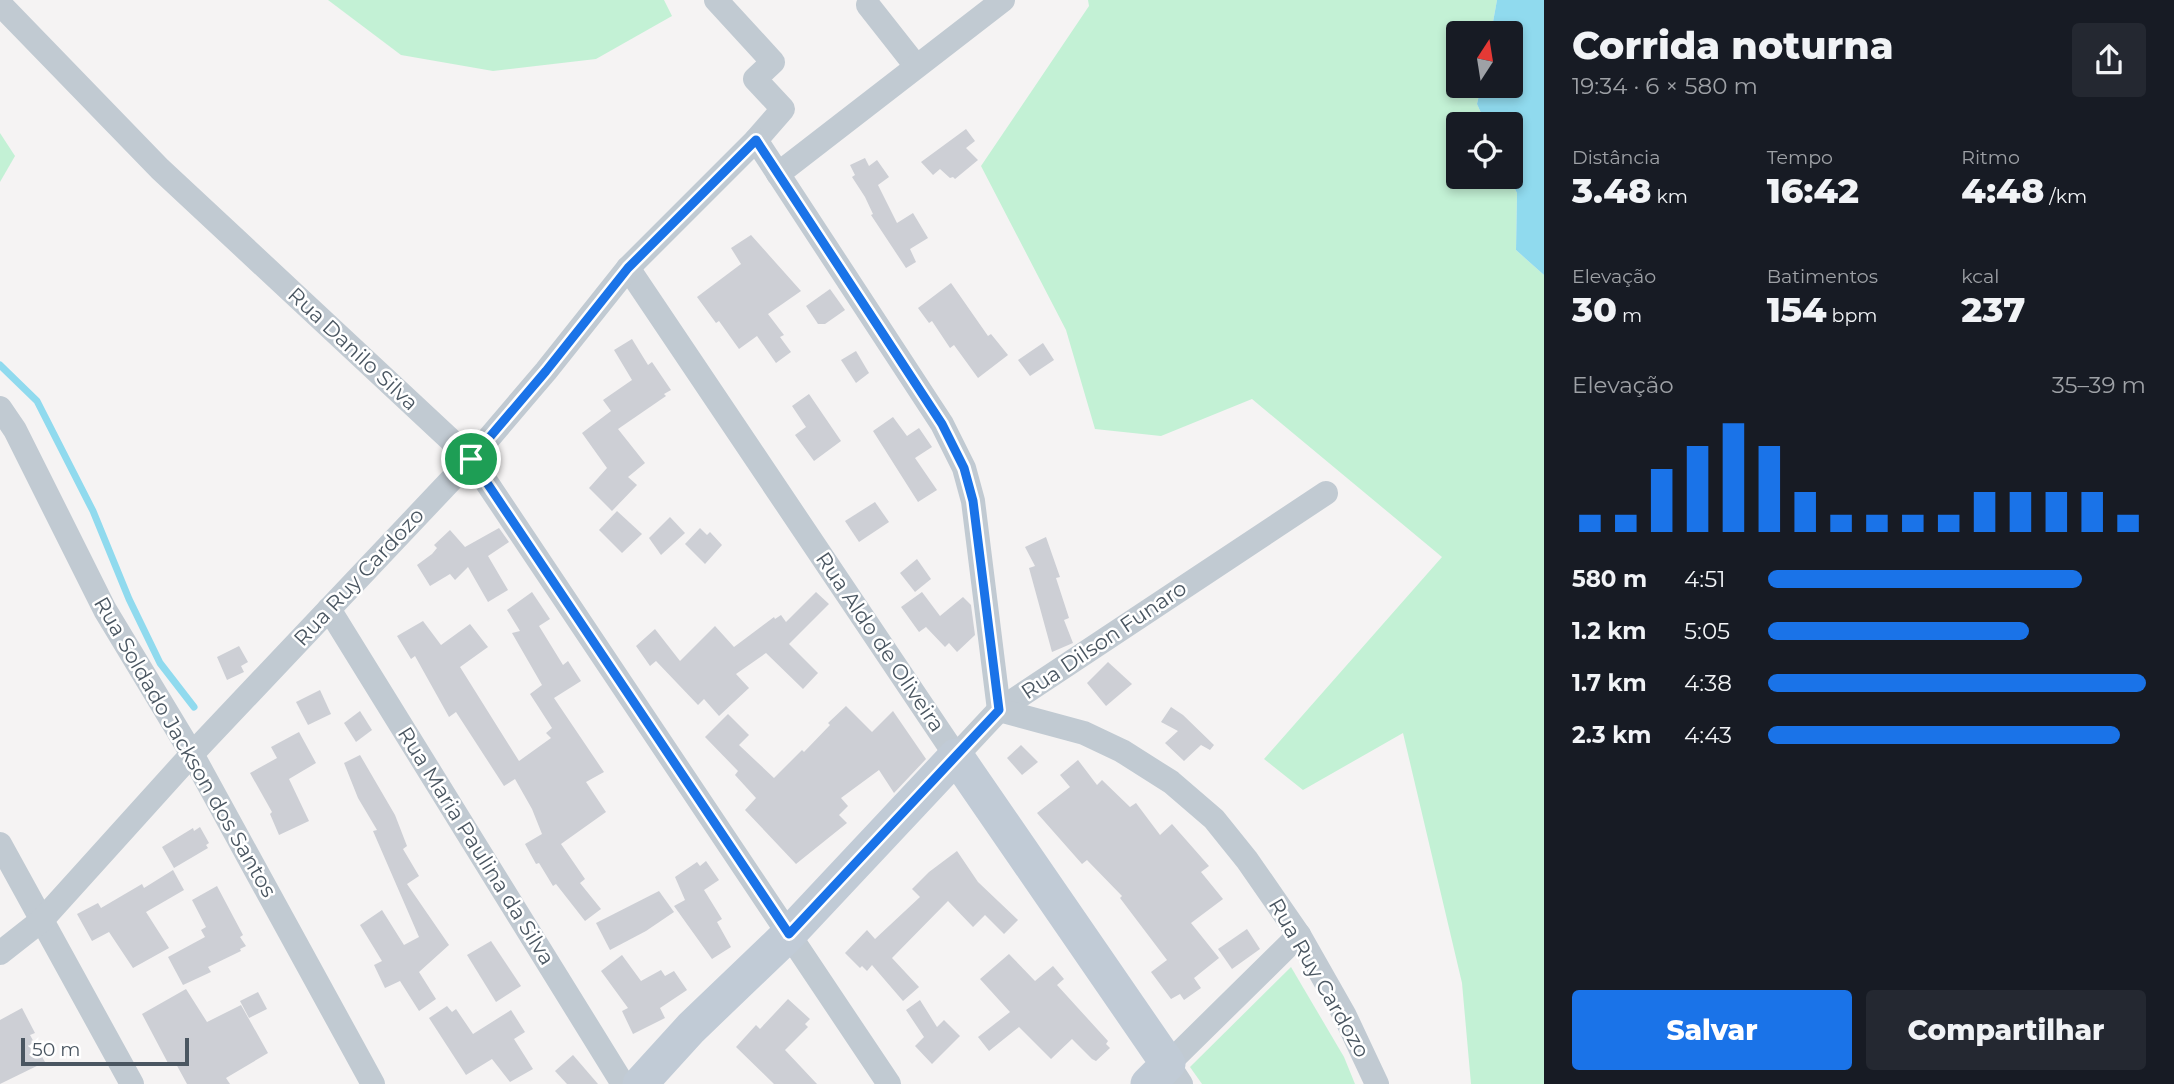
<!DOCTYPE html>
<html lang="pt">
<head>
<meta charset="utf-8">
<style>
	:root { --surface:#171b24; --page:#242831; --text:#f1f3f6; --muted:#9ea1a6; --accent:#1a73e8 }
	body { margin:0; font-family:Montserrat,sans-serif; background:var(--page); color:var(--text); height:100vh; display:flex; flex-direction:column; font-size:26px; white-space:nowrap }
	* { box-sizing:border-box; margin:0 }
	p { font-size:23px; color:var(--muted) }
	.icon { flex:none; width:38px; height:38px; fill:none; stroke:currentColor; stroke-width:2; stroke-linecap:round; stroke-linejoin:round }
	.map { position:relative; flex:1; overflow:hidden }
	.sheet { display:flex; flex-direction:column; background:var(--surface); width:630px }
	.sheet>* { flex:none }
	.needle { width:46px; rotate:12deg }
	.controls { position:absolute; left:1446px; top:21px; display:grid; gap:14px }
	.controls a { display:grid; place-items:center; width:77px; height:77px; border-radius:7px; background:var(--surface); box-shadow:0 4px 10px #0003; font-size:35px }
	.scale { position:absolute; left:21px; bottom:18px; width:168px; box-sizing:border-box; padding-left:7px; border:4px solid #4a5661; border-top:0; font-size:19px; line-height:24px; white-space:nowrap; color:#4a5661; -webkit-text-stroke:5px #fff; paint-order:stroke }
	.pin { position:absolute; display:grid; place-items:center; width:60px; height:60px; color:#fff; margin:-30px; border:4px solid #fff; border-radius:50%; box-shadow:0 2px 7px #0007 }
	.round { display:grid; place-items:center; flex:none; width:74px; height:74px; border-radius:7px; background:var(--page) }
	.head { display:flex; align-items:center; justify-content:space-between; height:119px; padding:0 28px }
	h1 { font-size:38px; font-weight:800; line-height:52px }
	.metrics { display:grid; grid-template-columns:repeat(3,1fr); gap:10px; height:119px; padding:7px 28px }
	.metrics div { display:grid; align-content:center }
	.metrics b { font-size:35px; font-weight:800 }
	.metrics small { font-size:19px; font-weight:400 }
	.metrics p { font-size:19px }
	.chart { height:196px; padding:14px 28px }
	.chart p { display:flex; justify-content:space-between }
	.chart svg { width:100%; height:126px; margin-top:7px; stroke:var(--accent); stroke-width:6 }
	.button { display:flex; gap:14px; margin-top:auto; padding:14px 28px }
	.button a { flex:1; height:80px; border-radius:7px; background:var(--accent); color:#fff; font-size:28px; font-weight:800; line-height:80px; text-align:center }
	.button a+a { background:var(--page); color:var(--text) }
	ul { padding:0 28px; list-style:none; font-size:23px }
	li { display:grid; grid-template-columns:112px 84px 1fr; align-items:center; height:52px }
	li i { height:18px; border-radius:9px; background:var(--accent) }
	main { display:flex; flex:1; min-height:0 }
	.map>svg:first-child { display:block }
	.green { fill:#c3f1d5 }
	.water { fill:#90daee }
	.lines { fill:none; stroke-linecap:round; stroke-linejoin:round }
	.stream { stroke:#90daee; stroke-width:7 }
	.building { fill:#cdcfd5 }
	.street { stroke:#c1cad2; stroke-width:24 }
	.secondary { stroke:#c1cbd6; stroke-width:35 }
	.route-casing { stroke:#fff; stroke-width:14 }
	.route { stroke:#1a73e8; stroke-width:9 }
	.labels { text-anchor:middle; stroke-width:5; stroke-linejoin:round; paint-order:stroke }
	.street-label { font-size:21px; fill:#4a5661; stroke:#fff }
</style>
</head>
<body>
<main>
<div class="map">
<svg width="1544" height="1084" viewBox="0 0 1544 1084">
	<rect width="100%" height="100%" fill="#f5f3f3"/>
	<g class="green">
		<polygon points="328,0 664,0 672,16 596,59 493,71 401,55"/>
		<polygon points="1088,0 1497,0 1491,33 1458,33 1458,86 1481,86 1477,104 1486,124 1458,124 1458,177 1509,177 1517,193 1516,250 1544,275 1544,1084 1471,1084 1462,983 1403,733 1303,790 1264,759 1442,557 1252,399 1161,436 1095,429 1066,330 981,166 1089,6"/>
		<polygon points="0,133 15,156 0,182"/>
		<polygon points="1291,967 1344,1057 1355,1084 1202,1084 1190,1067"/>
	</g>
	<polygon class="water" points="1497,0 1544,0 1544,275 1516,250 1517,193 1509,177 1510,124 1486,124 1477,104 1481,86 1510,86 1510,33 1491,33"/>
	<g class="lines">
		<polyline class="stream" points="0,365 37,401 93,511 129,599 160,663 194,707"/>
	</g>
	<g class="building">
		<polygon points="966,129 975,141 966,148 978,160 955,179 953,177 950,178 940,169 933,175 921,162"/>
		<polygon points="865,158 869,166 877,160 889,177 878,185 897,223 913,213 928,238 910,249 916,262 906,268 871,215 873,214 865,197 852,177 855,175 850,165"/>
		<polygon points="751,235 801,291 768,314 784,335 780,337 791,352 776,363 757,336 739,349 719,321 716,323 697,297 741,264 731,248"/>
		<polygon points="951,283 988,336 991,334 1008,355 978,378 954,345 950,348 932,321 929,323 918,308"/>
		<polygon points="830,289 845,310 825,324 818,324 806,306"/>
		<polygon points="632,339 648,365 652,362 671,390 664,394 666,396 618,429 645,463 628,477 637,485 612,511 589,488 607,468 582,433 611,411 603,400 632,380 614,350"/>
		<polygon points="1043,343 1054,360 1030,376 1018,360"/>
		<polygon points="856,351 869,373 856,383 841,360"/>
		<polygon points="809,394 841,441 814,461 795,435 806,427 792,406"/>
		<polygon points="893,417 907,436 919,428 932,447 915,458 937,490 918,502 873,431"/>
		<polygon points="875,502 889,522 859,542 845,521"/>
		<polygon points="617,511 642,534 622,553 599,530"/>
		<polygon points="670,517 685,533 661,555 649,538"/>
		<polygon points="499,528 509,542 488,556 508,590 488,602 468,567 455,580 450,574 430,586 417,565 432,554 437,548 434,545 450,530 465,547"/>
		<polygon points="700,528 707,535 710,532 722,545 705,564 685,544"/>
		<polygon points="1046,537 1060,577 1056,578 1069,618 1064,620 1073,643 1052,652 1029,568 1035,566 1025,547"/>
		<polygon points="917,559 931,579 915,592 900,573"/>
		<polygon points="532,592 550,619 539,626 563,665 568,661 581,681 554,698 604,772 586,782 606,812 561,844 585,879 580,883 601,909 585,921 556,884 553,886 539,863 536,864 525,844 542,834 532,809 515,779 504,786 456,712 449,717 415,656 411,659 397,636 423,621 441,645 470,624 488,647 460,667 519,761 551,738 546,733 552,728 530,694 542,685 512,633 520,631 507,610"/>
		<polygon points="816,592 829,604 789,644 818,673 803,689 766,653 736,674 749,688 719,716 704,699 698,705 656,661 650,666 636,646 655,629 680,661 715,626 734,647 774,617 775,619 781,615 786,622"/>
		<polygon points="922,592 940,616 963,597 971,605 975,635 957,652 949,643 945,647 926,627 919,632 901,607"/>
		<polygon points="239,646 248,662 241,666 244,672 227,680 217,657"/>
		<polygon points="1108,662 1132,684 1106,706 1087,683"/>
		<polygon points="320,690 331,714 308,725 296,702"/>
		<polygon points="846,706 872,732 893,711 926,759 894,793 879,770 841,798 848,806 839,815 847,823 796,864 745,810 756,798 735,775 738,771 705,737 728,714 749,735 739,745 774,778 802,750 804,752 830,725 828,723"/>
		<polygon points="1171,707 1183,715 1214,745 1210,750 1201,745 1184,761 1165,743 1178,731 1161,722"/>
		<polygon points="360,711 372,730 356,742 344,723"/>
		<polygon points="299,732 316,763 289,779 309,821 279,835 270,814 272,812 250,773 277,758 271,747"/>
		<polygon points="1021,745 1038,762 1022,775 1007,758"/>
		<polygon points="360,755 395,815 407,846 403,849 419,876 407,884 449,945 419,972 436,999 419,1011 400,981 385,988 374,965 382,961 360,925 382,910 404,945 419,937 373,831 377,830 358,798 344,763"/>
		<polygon points="1078,760 1097,785 1102,780 1130,807 1136,803 1160,835 1172,824 1209,866 1201,872 1223,899 1191,923 1219,958 1194,978 1201,988 1184,1000 1180,994 1171,999 1151,972 1167,960 1120,898 1122,896 1087,860 1082,864 1037,813 1070,787 1060,775"/>
		<polygon points="200,827 209,843 206,845 208,848 174,868 162,847 193,828 194,831"/>
		<polygon points="957,851 978,882 1018,920 1004,934 985,915 973,927 948,901 892,958 919,987 903,1001 872,965 867,971 862,966 860,968 845,953 867,930 875,939 920,897 912,889 929,872"/>
		<polygon points="706,861 719,880 704,890 722,919 717,922 731,947 712,959 674,906 685,900 675,877 697,862 700,866"/>
		<polygon points="173,870 184,890 146,912 169,948 133,968 109,932 92,941 77,914 98,903 101,908 142,884 144,888"/>
		<polygon points="217,886 243,935 240,937 246,946 240,949 241,951 208,967 211,972 183,985 168,957 205,937 201,930 206,927 192,900"/>
		<polygon points="659,891 674,912 646,931 610,950 596,923"/>
		<polygon points="1247,929 1260,949 1232,969 1218,949"/>
		<polygon points="491,941 521,986 496,1002 467,955"/>
		<polygon points="1009,954 1035,981 1053,966 1064,979 1057,985 1108,1041 1106,1044 1110,1048 1096,1061 1092,1059 1072,1039 1051,1059 1019,1027 989,1051 978,1037 1010,1012 980,979"/>
		<polygon points="622,955 641,981 661,970 665,976 674,971 687,990 660,1008 665,1018 633,1034 622,1011 628,1008 601,971"/>
		<polygon points="186,989 207,1022 241,1005 268,1053 226,1078 230,1084 187,1084 175,1062 169,1065 142,1014"/>
		<polygon points="258,992 267,1009 249,1018 240,1001"/>
		<polygon points="788,999 810,1019 805,1024 808,1027 785,1050 817,1084 774,1084 736,1047 756,1025 760,1029"/>
		<polygon points="920,1000 937,1027 944,1020 960,1036 932,1064 915,1046 924,1037 906,1010"/>
		<polygon points="447,1006 452,1012 456,1009 473,1034 511,1010 525,1032 514,1039 533,1069 510,1082 492,1059 466,1075 429,1018"/>
		<polygon points="22,1008 35,1033 30,1035 45,1062 0,1084 0,1020"/>
		<polygon points="573,1055 598,1084 567,1084 555,1071"/>
	</g>
	<g class="lines">
		<g class="street">
			<polyline points="716,0 773,62 755,79 783,109 756,140"/>
			<polyline points="0,4 160,169 471,459 889,1084"/>
			<polyline points="868,5 916,66"/>
			<polyline points="778,174 1003,0"/>
			<polyline points="628,268 956,756 999,710 1326,493"/>
			<polyline points="0,408 15,430 105,610 192,754 373,1084"/>
			<polyline points="329,609 623,1084"/>
			<polyline points="0,844 132,1084"/>
			<polyline points="0,953 42,920 192,754 471,459 546,371 628,268 756,140 942,424 964,468 973,501 999,710 1084,733 1122,751 1171,782 1214,819 1247,860 1299,935 1345,1016 1377,1084"/>
			<polyline points="1181,1084 1168,1064 1299,935"/>
		</g>
		<polyline class="secondary" points="640,1084 691,1028 789,934 956,756 1168,1064 1148,1084"/>
	</g>
	<g class="lines">
		<defs>
			<polygon id="route" points="756,140 942,424 964,468 973,501 999,710 789,934 471,459 546,371 628,268"/>
		</defs>
		<use href="#route" class="route-casing"/>
		<use href="#route" class="route"/>
	</g>
	<g class="labels">
		<g class="street-label">
			<text transform="translate(353 349) rotate(43)" y="7">Rua Danilo Silva</text>
			<text transform="translate(359 577) rotate(-47)" y="7">Rua Ruy Cardozo</text>
			<text transform="translate(1104 640) rotate(-34)" y="7">Rua Dilson Funaro</text>
			<text transform="translate(880 642) rotate(56)" y="7">Rua Aldo de Oliveira</text>
			<text transform="translate(185 747) rotate(60)" y="7">Rua Soldado Jackson dos Santos</text>
			<text transform="translate(476 846) rotate(58)" y="7">Rua Maria Paulina da Silva</text>
			<text transform="translate(1319 978) rotate(60)" y="7">Rua Ruy Cardozo</text>
		</g>
	</g>
</svg>
<div class="controls">
<a><svg class="needle" viewBox="-14 -14 28 28"><path d="M0-13l5 13h-10z" fill="#e53935"/><path d="M0 13l5-13h-10z" fill="#9ea1a6"/></svg></a>
<a><svg class="icon" aria-label="locate" viewBox="0 0 24 24"><circle cx="12" cy="12" r="6"/><path d="M12 2v4M12 18v4M2 12h4M18 12h4"/></svg></a>
</div>
<div class="scale">50 m</div>
<div class="pin" style="left:471px;top:459px;background:#1e9e55"><svg class="icon" aria-label="arrive" viewBox="0 0 24 24"><path d="M6 21V4h12l-3 4 3 4H6"/></svg></div>
</div>
<section class="sheet">
<div class="head"><div><h1>Corrida noturna</h1><p>19:34 · 6 × 580 m</p></div><a class="round"><svg class="icon" aria-label="share" viewBox="0 0 24 24"><path d="M12 15V3M7 8l5-5 5 5M5 13v7h14v-7"/></svg></a></div>
<div class="metrics">
<div><p>Distância</p><b>3.48<small> km</small></b></div>
<div><p>Tempo</p><b>16:42</b></div>
<div><p>Ritmo</p><b>4:48<small> /km</small></b></div>
</div>
<div class="metrics">
<div><p>Elevação</p><b>30<small> m</small></b></div>
<div><p>Batimentos</p><b>154<small> bpm</small></b></div>
<div><p>kcal</p><b>237</b></div>
</div>
<div class="chart"><p><span>Elevação</span>35–39 m</p>
<svg viewBox="0 0 160 44" preserveAspectRatio="none"><path d="M5 44V38M15 44V38M25 44V22M35 44V14M45 44V6M55 44V14M65 44V30M75 44V38M85 44V38M95 44V38M105 44V38M115 44V30M125 44V30M135 44V30M145 44V30M155 44V38"/></svg>
</div>
<ul>
<li><b>580 m</b>4:51<i style="width:83%"></i></li>
<li><b>1.2 km</b>5:05<i style="width:69%"></i></li>
<li><b>1.7 km</b>4:38<i style="width:100%"></i></li>
<li><b>2.3 km</b>4:43<i style="width:93%"></i></li>
</ul>
<div class="button"><a>Salvar</a><a>Compartilhar</a></div>
</section>
</main>
</body>
</html>
